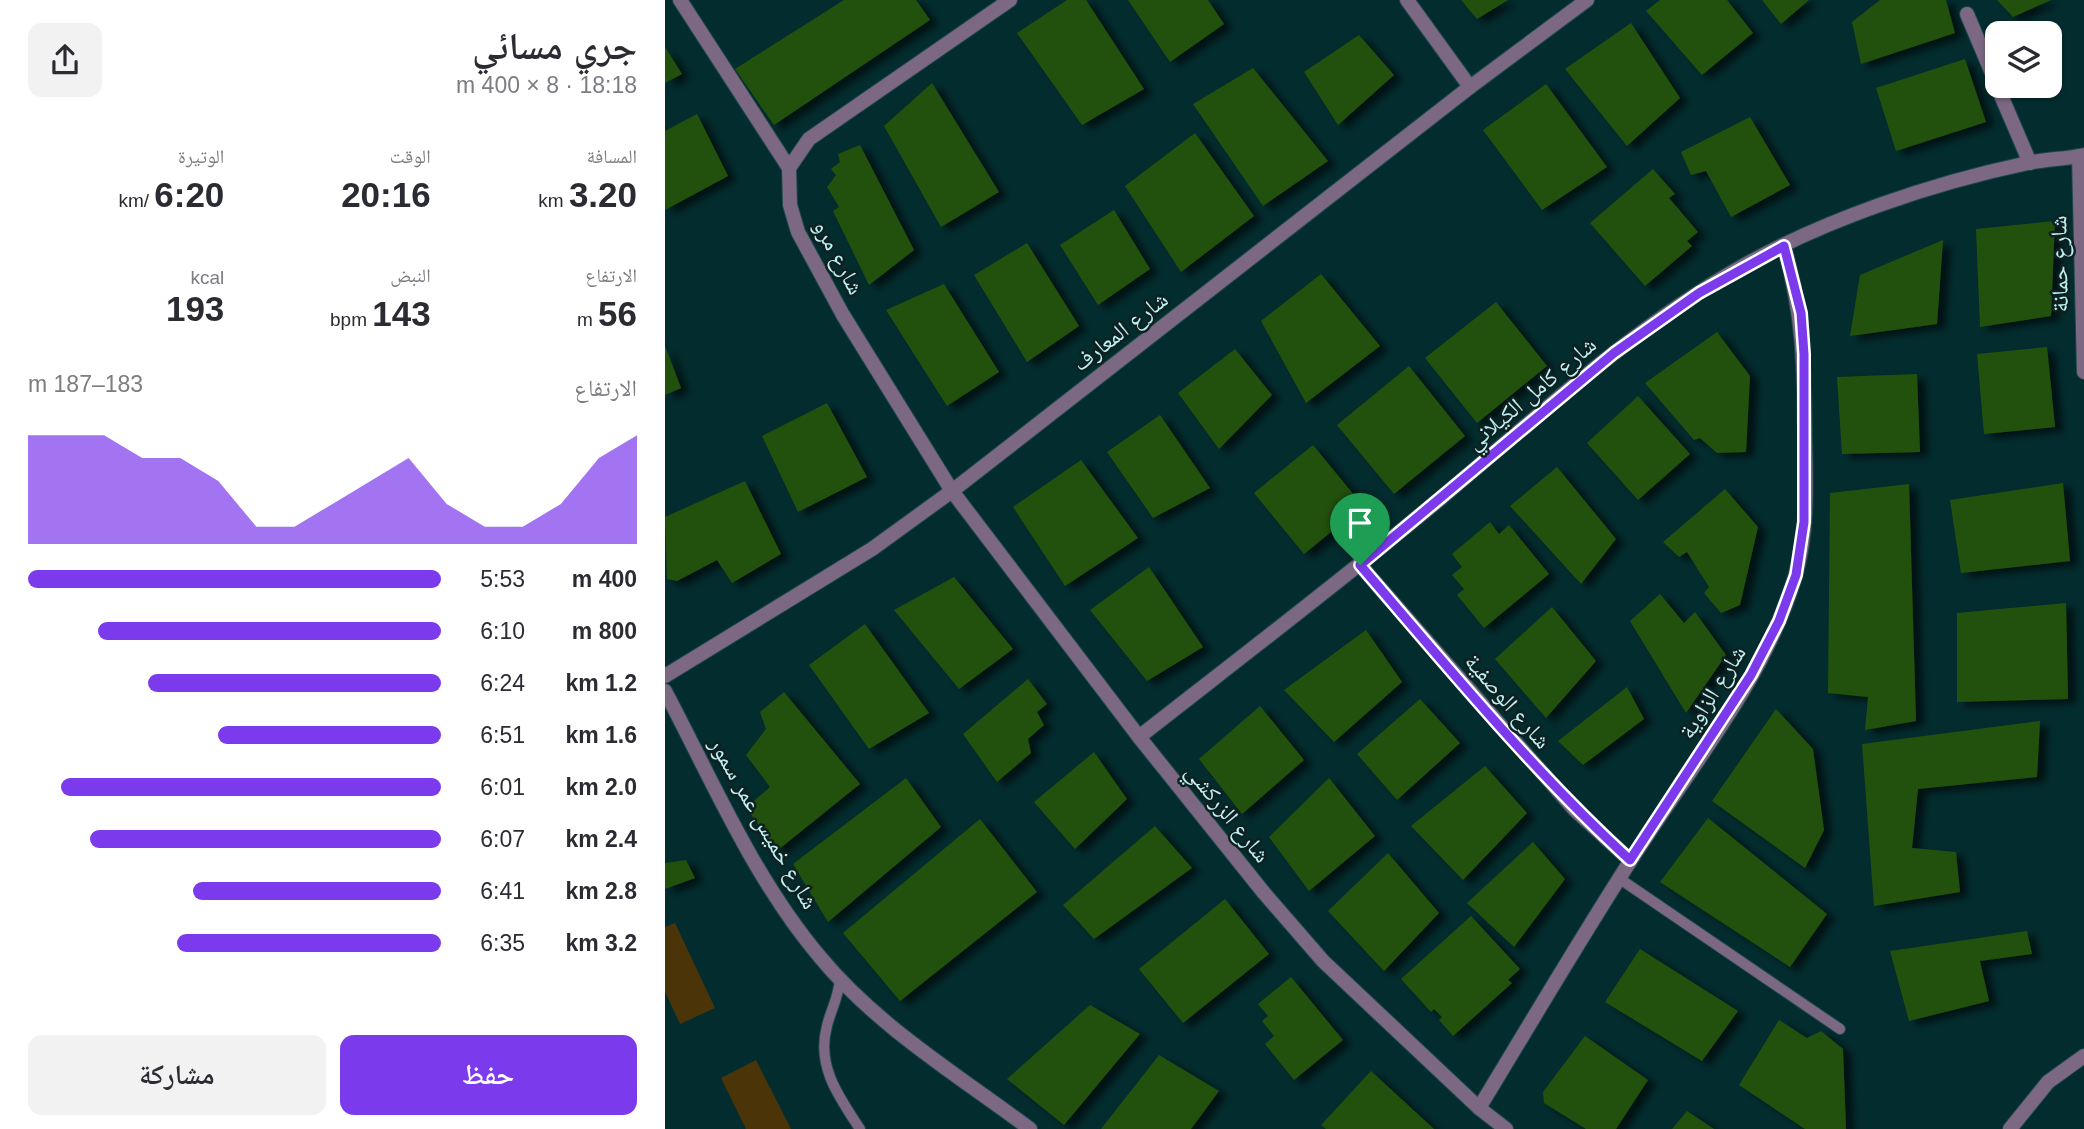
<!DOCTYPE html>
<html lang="ar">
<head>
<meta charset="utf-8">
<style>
	:root { --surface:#fff; --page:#f2f2f3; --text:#2b2b33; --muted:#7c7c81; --accent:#7c3aed }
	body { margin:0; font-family:Arial,"Noto Naskh Arabic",sans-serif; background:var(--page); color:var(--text); direction:rtl; height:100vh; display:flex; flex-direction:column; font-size:26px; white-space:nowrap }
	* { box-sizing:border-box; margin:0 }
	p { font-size:23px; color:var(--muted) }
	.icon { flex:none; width:38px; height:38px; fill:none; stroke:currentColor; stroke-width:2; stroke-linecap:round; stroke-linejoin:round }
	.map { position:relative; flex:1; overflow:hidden; direction:ltr }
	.drawer { display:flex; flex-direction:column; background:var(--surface); width:665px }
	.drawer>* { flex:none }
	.tools { position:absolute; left:1320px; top:21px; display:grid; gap:14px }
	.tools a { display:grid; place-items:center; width:77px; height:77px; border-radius:14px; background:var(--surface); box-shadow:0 2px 5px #0004; font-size:35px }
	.pin { position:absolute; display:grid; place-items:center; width:60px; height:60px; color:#fff; margin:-72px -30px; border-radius:50% 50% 50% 0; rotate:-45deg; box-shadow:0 0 7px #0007 }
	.pin .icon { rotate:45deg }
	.round { display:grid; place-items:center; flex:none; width:74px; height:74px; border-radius:14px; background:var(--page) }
	.head { display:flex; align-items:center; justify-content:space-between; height:119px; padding:0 28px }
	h1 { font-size:38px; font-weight:600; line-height:52px }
	.stats { display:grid; grid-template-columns:repeat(3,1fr); gap:10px; height:119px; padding:7px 28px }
	.stats div { display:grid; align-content:center }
	.stats b { font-size:35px; font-weight:600 }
	.stats small { font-size:19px; font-weight:400 }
	.stats p { font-size:19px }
	.chart { height:196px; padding:14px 28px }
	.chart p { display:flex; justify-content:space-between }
	.chart svg { width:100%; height:126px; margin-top:7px; fill:var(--accent); opacity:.7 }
	.button { display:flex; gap:14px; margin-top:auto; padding:14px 28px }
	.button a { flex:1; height:80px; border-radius:14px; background:var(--accent); color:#fff; font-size:28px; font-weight:600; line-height:80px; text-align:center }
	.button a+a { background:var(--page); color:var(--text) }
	ul { padding:0 28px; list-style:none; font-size:23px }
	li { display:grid; grid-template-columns:112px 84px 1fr; align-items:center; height:52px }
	li i { height:18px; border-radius:9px; background:var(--accent) }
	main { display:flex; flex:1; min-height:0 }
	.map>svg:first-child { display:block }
	.green { fill:#4c3409 }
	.building { fill:#22510c; filter:url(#shadow) }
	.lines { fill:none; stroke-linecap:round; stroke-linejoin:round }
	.service-casing { stroke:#1d484a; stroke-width:12 }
	.minor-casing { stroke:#1d484a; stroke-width:16 }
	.tertiary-casing { stroke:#1d484a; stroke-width:16 }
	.service { stroke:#7c6883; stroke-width:10 }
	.minor { stroke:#7c6883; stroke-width:14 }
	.tertiary { stroke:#7c6883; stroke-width:14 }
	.route-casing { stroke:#fff; stroke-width:14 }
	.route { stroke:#7c3aed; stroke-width:9 }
	.labels { text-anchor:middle; stroke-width:5; stroke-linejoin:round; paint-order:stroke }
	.street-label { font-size:23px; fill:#bcf2f3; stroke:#102020 }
</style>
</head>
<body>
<main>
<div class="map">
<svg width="1419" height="1129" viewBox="0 0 1419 1129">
	<defs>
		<filter id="shadow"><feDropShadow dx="8" dy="4.5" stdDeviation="3.5" flood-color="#0009"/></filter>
	</defs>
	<rect width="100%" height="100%" fill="#032c2e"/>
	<g class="green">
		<polygon points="10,923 50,1008 15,1024 0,992 0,927"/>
		<polygon points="91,1060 126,1129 81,1129 56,1078"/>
	</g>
	<g class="building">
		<polygon points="179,0 251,0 265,20 109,125 70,69"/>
		<polygon points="402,0 421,0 479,89 417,125 352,33"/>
		<polygon points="463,0 543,0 559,24 505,62"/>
		<polygon points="796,0 843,0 812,19"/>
		<polygon points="995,0 1062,0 1088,33 1037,75 981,11"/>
		<polygon points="1097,0 1144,0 1116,24"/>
		<polygon points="1215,0 1281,0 1290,33 1196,64 1187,22"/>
		<polygon points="1332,0 1386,0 1348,17"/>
		<polygon points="966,23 1015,98 962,146 900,69"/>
		<polygon points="694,35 729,75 673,125 639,72"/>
		<polygon points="0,47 17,74 0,83"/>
		<polygon points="1300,59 1321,122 1231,151 1211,88"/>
		<polygon points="588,68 663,161 598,206 528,104"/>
		<polygon points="267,83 334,192 276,227 219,126"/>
		<polygon points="881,84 942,167 877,210 818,130"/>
		<polygon points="32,114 63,176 0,210 0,131"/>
		<polygon points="1085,117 1125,185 1066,217 1041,171 1026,175 1016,152"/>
		<polygon points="530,133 589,216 516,272 460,186"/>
		<polygon points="195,145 249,250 204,285 168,211 174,207 162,187 171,175 166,169 175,162 173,154"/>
		<polygon points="988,169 1010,194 1004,198 1033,232 1022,241 1027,246 980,286 925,223"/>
		<polygon points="449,210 485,269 433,305 395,245"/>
		<polygon points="1390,221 1386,316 1315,327 1311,229"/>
		<polygon points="1278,240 1272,324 1185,336 1195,275"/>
		<polygon points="362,243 414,326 362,362 309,275"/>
		<polygon points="656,274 715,346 641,403 596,321"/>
		<polygon points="279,284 334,372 282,406 221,310"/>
		<polygon points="831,302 882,366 812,423 760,358"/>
		<polygon points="1052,332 1085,376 1081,452 1052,453 1035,438 1029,440 980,383"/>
		<polygon points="0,346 16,388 0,395"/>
		<polygon points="1382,347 1390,427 1319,434 1312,354"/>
		<polygon points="570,349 607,395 554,449 513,393"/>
		<polygon points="744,366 800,436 729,494 672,425"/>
		<polygon points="1252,374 1255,452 1177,454 1172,377"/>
		<polygon points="973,396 1025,454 973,500 922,443"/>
		<polygon points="162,403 202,477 133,512 97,436"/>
		<polygon points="495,415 545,488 488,518 442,452"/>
		<polygon points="648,445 698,506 639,554 589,493"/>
		<polygon points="416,460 473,538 400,586 348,507"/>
		<polygon points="892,467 951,539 916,584 845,506"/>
		<polygon points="80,481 116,554 67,583 52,560 12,581 2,579 0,517"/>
		<polygon points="1398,483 1405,561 1296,573 1285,500"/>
		<polygon points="1244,484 1251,721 1200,730 1203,697 1163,693 1165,493"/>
		<polygon points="1060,489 1093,527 1075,605 1056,613 1039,593 1044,587 1022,552 1014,557 998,542"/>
		<polygon points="825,522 834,534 844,525 884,574 819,628 792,595 799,589 787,575 797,567 787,554"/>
		<polygon points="484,567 538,647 482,681 425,610"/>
		<polygon points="289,577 348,649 294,689 229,610"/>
		<polygon points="995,594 1019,623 1030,612 1061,655 1021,713 965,621"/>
		<polygon points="1401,603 1403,699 1292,702 1292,613"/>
		<polygon points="887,607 931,661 881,718 830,659"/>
		<polygon points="200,624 264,713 204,749 144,665"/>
		<polygon points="701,630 737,682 669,742 619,690"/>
		<polygon points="363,679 382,704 372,712 379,725 363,739 366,753 332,782 298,734"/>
		<polygon points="962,687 979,719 918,765 893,741"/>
		<polygon points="119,692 195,784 113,850 81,808 105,787 81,755 101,729 95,712"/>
		<polygon points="755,699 795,743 732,800 692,754"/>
		<polygon points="595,706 639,760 577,814 534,759"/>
		<polygon points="1111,709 1148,749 1159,830 1140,868 1047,801"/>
		<polygon points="1375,721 1372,777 1253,789 1247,848 1291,852 1295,892 1209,906 1197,744"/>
		<polygon points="429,752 462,799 410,849 369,802"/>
		<polygon points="820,766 862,813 798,880 746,826"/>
		<polygon points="241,778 276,827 163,922 128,864"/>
		<polygon points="664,778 710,836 644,891 604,837"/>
		<polygon points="1043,818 1162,914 1125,967 995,882"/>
		<polygon points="315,819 372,892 235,1001 178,933"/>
		<polygon points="490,826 527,868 429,939 398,905"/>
		<polygon points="868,842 900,879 849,947 802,903"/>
		<polygon points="723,853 774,913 719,971 663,911"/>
		<polygon points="21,860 30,878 0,889 0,863"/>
		<polygon points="560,899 604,954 518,1023 474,969"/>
		<polygon points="806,916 855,969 843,980 847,983 788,1036 774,1020 777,1017 769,1009 766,1012 736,979"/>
		<polygon points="1362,931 1367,954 1315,961 1324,1001 1244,1021 1225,951"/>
		<polygon points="975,949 1073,1011 1037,1061 940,1002"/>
		<polygon points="626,977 678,1040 629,1080 600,1044 609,1036 597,1021 603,1016 593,1004"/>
		<polygon points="425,1005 475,1034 399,1125 342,1079"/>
		<polygon points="1114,1020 1142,1038 1156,1031 1178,1049 1181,1129 1140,1129 1074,1085"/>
		<polygon points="920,1036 983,1080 951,1129 921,1129 879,1103 878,1092"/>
		<polygon points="494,1055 554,1091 526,1129 436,1129"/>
		<polygon points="706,1071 769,1129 661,1129 656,1125"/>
		<polygon points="1022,1111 1049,1129 1007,1129"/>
	</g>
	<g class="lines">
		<defs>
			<g id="service">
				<polyline points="955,879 1175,1029"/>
				<path d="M175,978C174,997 166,1009 162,1026C151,1066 174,1097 195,1129"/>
			</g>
			<g id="minor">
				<polyline points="15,0 124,168"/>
				<polyline points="345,0 144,139 124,168 125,205 133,232 178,315 287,491 474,737 599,893 658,961 814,1108 841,1129"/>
				<polyline points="742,0 805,87"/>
				<polyline points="1302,14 1332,85"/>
				<polyline points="1332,86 1365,163"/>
				<polyline points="1414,156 1419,372"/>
				<polyline points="695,565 909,809 965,860"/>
				<polyline points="0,676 207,549 287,491 805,87 922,0"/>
				<path d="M474,737C575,658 677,580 776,498C872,417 966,329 1076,267C1161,219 1268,183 1363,163C1381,159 1401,159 1419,155"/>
				<path d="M814,1108C867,1021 919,932 975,846C1030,761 1101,675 1130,577C1143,533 1141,485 1140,440C1139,368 1139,317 1119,246"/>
				<polyline points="1345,1129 1383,1082 1419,1056"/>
			</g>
			<path id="tertiary" d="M0,691C47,780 89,879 155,957C212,1026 294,1076 365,1129"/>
		</defs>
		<use href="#service" class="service-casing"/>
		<use href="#minor" class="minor-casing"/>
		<use href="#tertiary" class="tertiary-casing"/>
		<use href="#service" class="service"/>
		<use href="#minor" class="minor"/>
		<use href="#tertiary" class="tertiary"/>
	</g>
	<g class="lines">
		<defs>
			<path id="route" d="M1119,246L1136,313L1139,354V522L1131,575L1114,621L1086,675L965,860C867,770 782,666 695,565L949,353L1034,293Z"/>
		</defs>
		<use href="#route" class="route-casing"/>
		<use href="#route" class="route"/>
	</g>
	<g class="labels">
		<g class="street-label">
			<text transform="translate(174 257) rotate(62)" y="8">شارع مرو</text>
			<text transform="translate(1394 264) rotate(-91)" y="8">شارع حمانة</text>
			<text transform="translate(455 331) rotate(-38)" y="8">شارع المعارف</text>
			<text transform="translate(866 393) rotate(-40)" y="8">شارع كامل الكيلاني</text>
			<text transform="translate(1047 692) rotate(-58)" y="8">شارع الزاوية</text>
			<text transform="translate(843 701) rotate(49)" y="8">شارع الوصفية</text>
			<text transform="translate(563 813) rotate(51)" y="8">شارع الزركشي</text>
			<text transform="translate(99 823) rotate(60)" y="8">شارع خميس عمر سمور</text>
		</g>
	</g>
</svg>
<div class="tools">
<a><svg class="icon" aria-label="layers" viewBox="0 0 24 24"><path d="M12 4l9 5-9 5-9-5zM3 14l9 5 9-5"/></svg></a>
</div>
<div class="pin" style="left:695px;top:565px;background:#1e9e55"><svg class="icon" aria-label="arrive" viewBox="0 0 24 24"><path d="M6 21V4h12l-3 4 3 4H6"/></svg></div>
</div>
<section class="drawer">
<div class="head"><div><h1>جري مسائي</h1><p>18:18 · 8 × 400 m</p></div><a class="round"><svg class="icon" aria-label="share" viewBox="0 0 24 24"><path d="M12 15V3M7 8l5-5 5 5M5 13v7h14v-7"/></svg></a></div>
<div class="stats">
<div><p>المسافة</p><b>3.20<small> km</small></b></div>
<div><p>الوقت</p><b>20:16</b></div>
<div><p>الوتيرة</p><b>6:20<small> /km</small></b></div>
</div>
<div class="stats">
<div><p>الارتفاع</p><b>56<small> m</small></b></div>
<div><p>النبض</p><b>143<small> bpm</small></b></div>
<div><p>kcal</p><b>193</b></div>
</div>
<div class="chart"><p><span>الارتفاع</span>183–187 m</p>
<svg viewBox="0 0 160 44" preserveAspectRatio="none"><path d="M0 44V6L10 6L20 6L30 14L40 14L50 22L60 38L70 38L80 30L90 22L100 14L110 30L120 38L130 38L140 30L150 14L160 6V44z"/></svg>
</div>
<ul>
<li><b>400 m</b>5:53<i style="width:100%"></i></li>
<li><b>800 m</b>6:10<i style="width:83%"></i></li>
<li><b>1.2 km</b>6:24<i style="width:71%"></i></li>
<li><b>1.6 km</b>6:51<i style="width:54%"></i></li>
<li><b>2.0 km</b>6:01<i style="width:92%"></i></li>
<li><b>2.4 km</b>6:07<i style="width:85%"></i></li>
<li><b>2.8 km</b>6:41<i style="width:60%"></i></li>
<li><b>3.2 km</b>6:35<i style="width:64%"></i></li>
</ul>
<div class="button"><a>حفظ</a><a>مشاركة</a></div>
</section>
</main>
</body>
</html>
